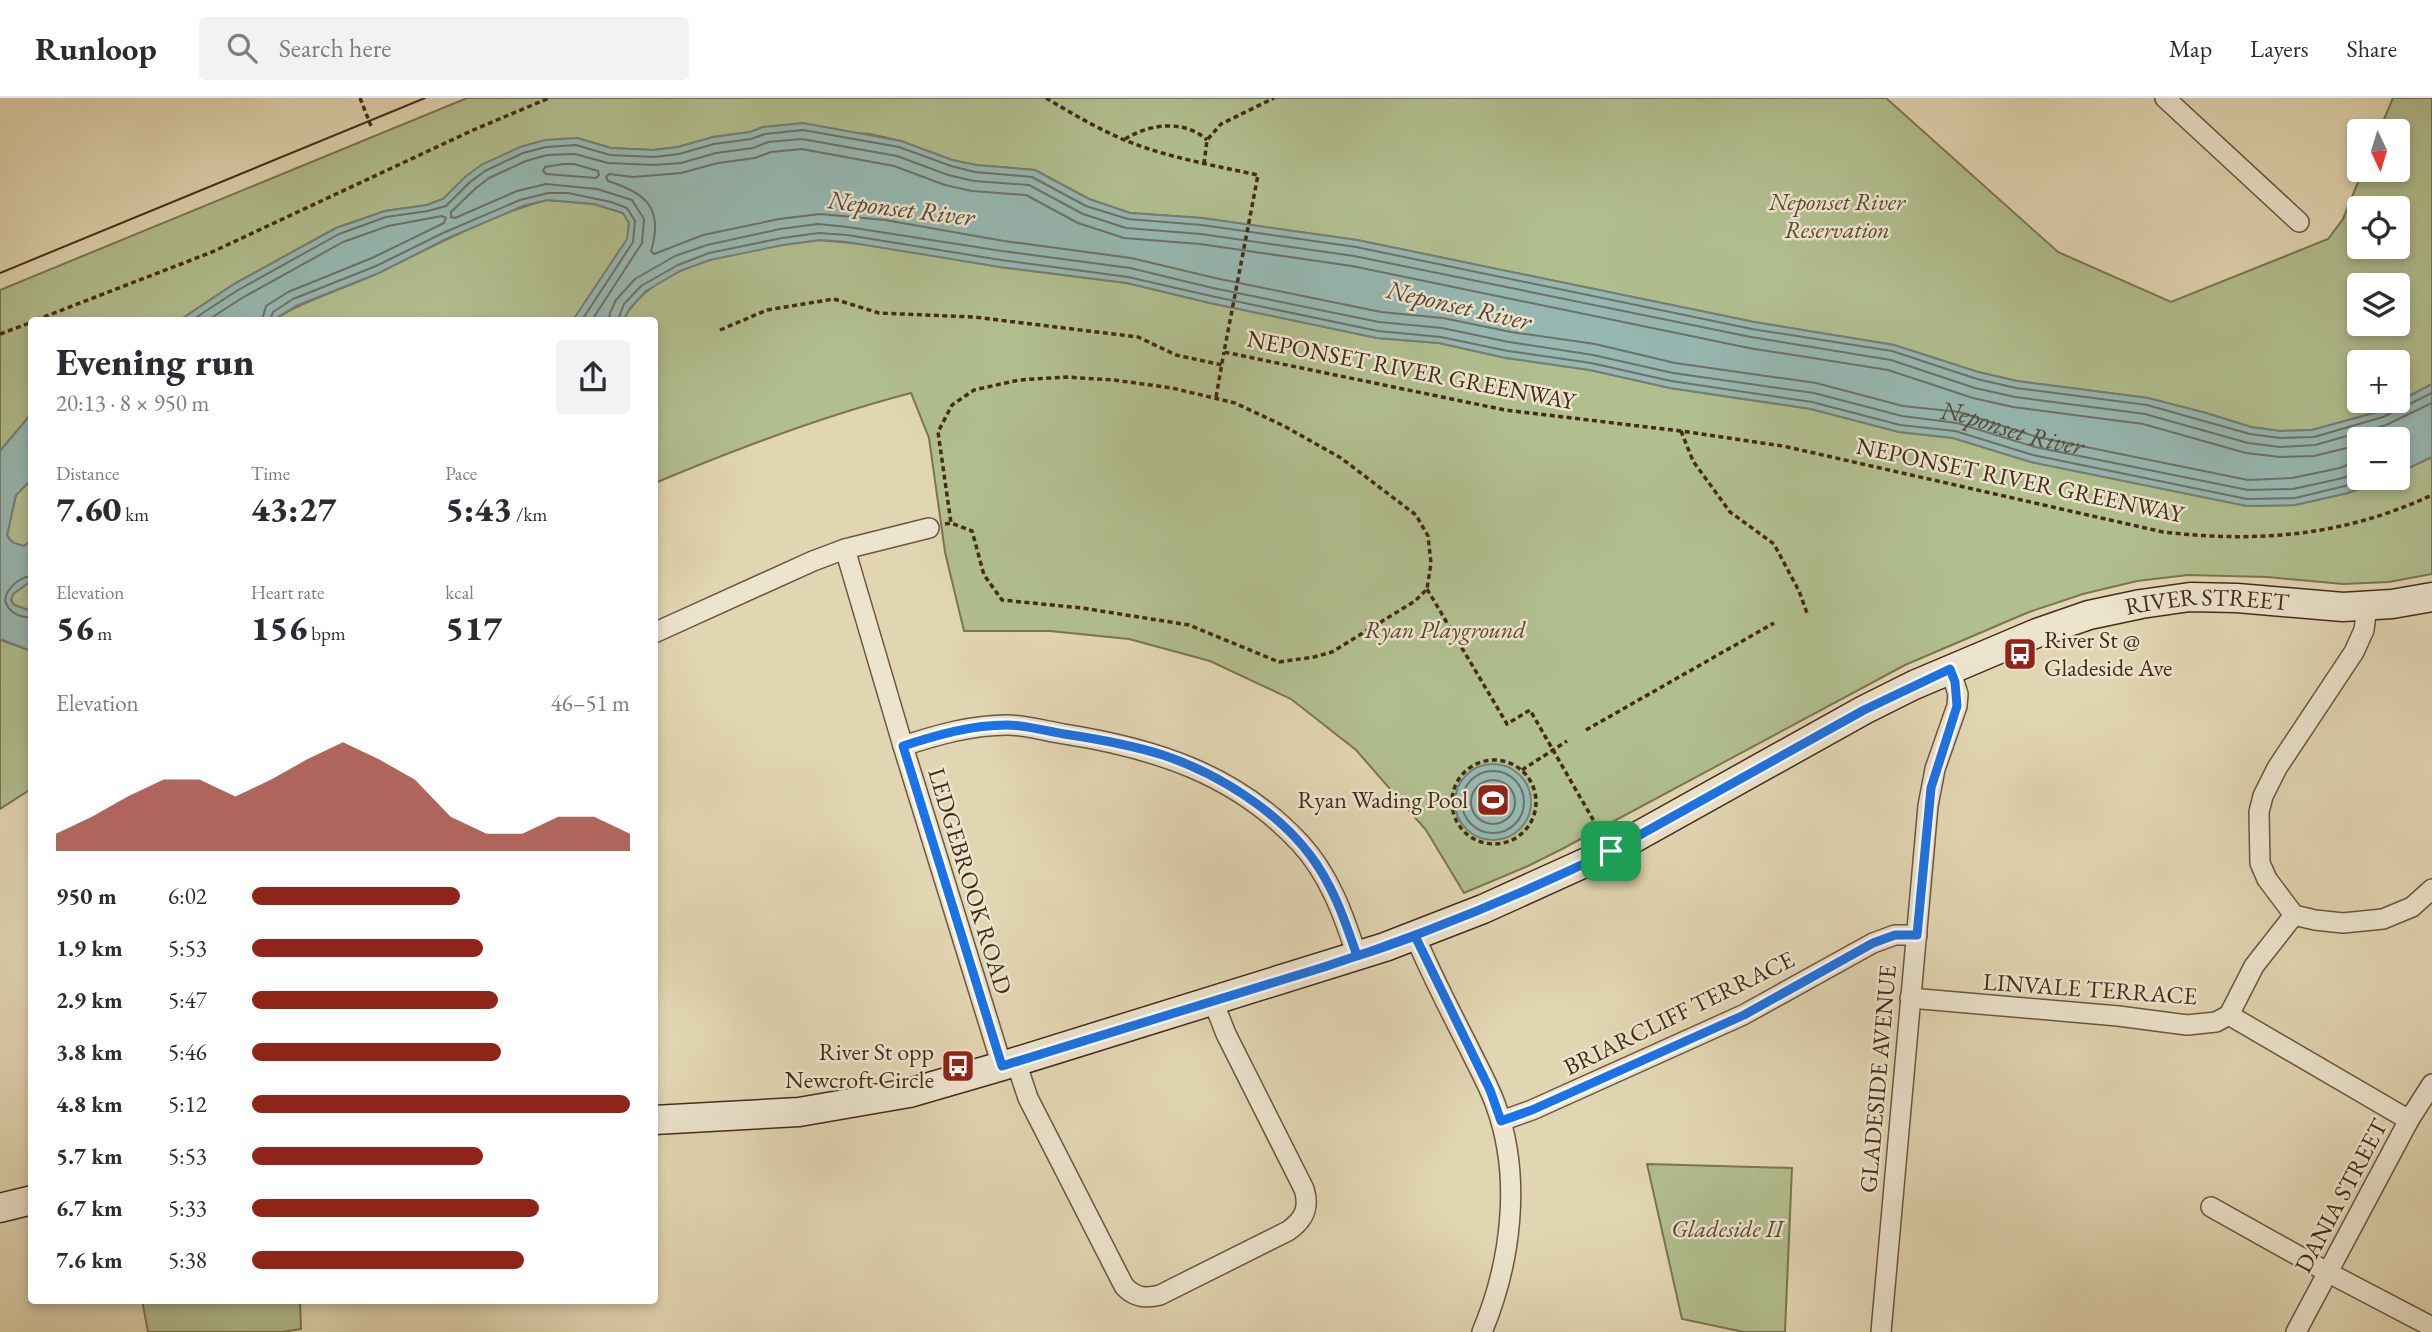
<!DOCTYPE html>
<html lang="en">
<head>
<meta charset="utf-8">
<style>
	:root { --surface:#fff; --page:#f2f2f3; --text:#2b2b33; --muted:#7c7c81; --line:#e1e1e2; --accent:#8f2418 }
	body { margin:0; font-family:"EB Garamond",serif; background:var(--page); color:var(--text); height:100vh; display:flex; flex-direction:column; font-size:26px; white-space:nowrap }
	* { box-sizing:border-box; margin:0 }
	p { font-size:23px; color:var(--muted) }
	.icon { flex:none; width:38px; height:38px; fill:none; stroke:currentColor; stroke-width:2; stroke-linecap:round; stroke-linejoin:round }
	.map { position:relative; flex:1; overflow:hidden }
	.details { position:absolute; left:28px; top:219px; width:630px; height:987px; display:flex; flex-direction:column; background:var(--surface); border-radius:7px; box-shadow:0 4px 10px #0003 }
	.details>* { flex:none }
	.needle { width:46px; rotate:176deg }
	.controls { position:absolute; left:2347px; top:21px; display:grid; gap:14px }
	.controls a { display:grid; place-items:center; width:63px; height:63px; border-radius:7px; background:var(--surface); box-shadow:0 4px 10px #0003; font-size:35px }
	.pin { position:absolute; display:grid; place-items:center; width:60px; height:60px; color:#fff; margin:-30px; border-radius:14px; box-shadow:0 4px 10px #0006 }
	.round { display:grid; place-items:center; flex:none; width:74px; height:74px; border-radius:7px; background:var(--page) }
	.summary { display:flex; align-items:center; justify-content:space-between; height:119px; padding:0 28px }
	h1 { font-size:38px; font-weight:800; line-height:52px }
	.metrics { display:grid; grid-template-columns:repeat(3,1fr); gap:10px; height:119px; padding:7px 28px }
	.metrics div { display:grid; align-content:center }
	.metrics b { font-size:35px; font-weight:800 }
	.metrics small { font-size:19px; font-weight:400 }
	.metrics p { font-size:19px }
	.chart { height:196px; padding:14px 28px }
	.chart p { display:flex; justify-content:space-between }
	.chart svg { width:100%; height:126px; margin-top:7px; fill:var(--accent); opacity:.7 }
	ul { padding:0 28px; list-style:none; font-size:23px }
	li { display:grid; grid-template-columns:112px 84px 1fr; align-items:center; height:52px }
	li i { height:18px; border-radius:9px; background:var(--accent) }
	header { display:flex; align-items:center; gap:42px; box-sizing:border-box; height:98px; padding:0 35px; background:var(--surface); border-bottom:2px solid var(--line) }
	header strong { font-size:33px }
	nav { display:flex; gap:38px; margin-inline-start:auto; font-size:24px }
	.search { width:490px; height:63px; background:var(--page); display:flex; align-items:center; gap:18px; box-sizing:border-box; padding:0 24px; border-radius:7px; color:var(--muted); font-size:26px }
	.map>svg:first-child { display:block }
	.green { fill:#b1be8e; stroke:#7c7454; stroke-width:2; fill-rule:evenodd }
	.water { fill:#96b8b2; stroke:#767f75; stroke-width:2 }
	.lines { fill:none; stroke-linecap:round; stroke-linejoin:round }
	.shore { stroke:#6e7166; stroke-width:2 }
	.minor-casing { stroke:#6d553f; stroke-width:22 }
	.secondary-casing { stroke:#462a19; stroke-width:31 }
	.path { stroke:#462a19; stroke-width:3.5; stroke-dasharray:5 3.5; stroke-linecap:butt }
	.minor { stroke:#ece4cd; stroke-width:19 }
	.secondary { stroke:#ece4cd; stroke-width:28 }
	.tram { stroke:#462a19; stroke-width:2 }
	.route-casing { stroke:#fff; stroke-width:14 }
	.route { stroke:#1a73e8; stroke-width:9 }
	.labels { text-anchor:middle; stroke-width:5; stroke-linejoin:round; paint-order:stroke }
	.park-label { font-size:24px; font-style:italic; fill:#5b4830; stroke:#ece4cd }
	.street-label { font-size:24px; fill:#462a19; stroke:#ece4cd }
	.poi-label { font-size:24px; fill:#462a19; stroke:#ece4cd; text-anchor:end }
	.water-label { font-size:26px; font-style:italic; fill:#564638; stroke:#ece4cd }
</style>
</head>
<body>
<header>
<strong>Runloop</strong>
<div class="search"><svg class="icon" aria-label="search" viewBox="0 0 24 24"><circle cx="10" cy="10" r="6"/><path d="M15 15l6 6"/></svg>Search here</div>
<nav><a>Map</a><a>Layers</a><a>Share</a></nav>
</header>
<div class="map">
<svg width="2432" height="1234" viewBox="0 0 2432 1234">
	<rect width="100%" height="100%" fill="#e2d6b2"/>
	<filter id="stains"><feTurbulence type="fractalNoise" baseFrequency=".00286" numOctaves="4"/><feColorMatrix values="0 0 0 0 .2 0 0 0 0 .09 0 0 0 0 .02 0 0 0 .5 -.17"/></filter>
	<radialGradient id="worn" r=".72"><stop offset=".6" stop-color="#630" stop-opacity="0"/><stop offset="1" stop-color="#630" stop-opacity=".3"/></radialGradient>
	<g class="green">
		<path d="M467,0H1886L2058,154L2171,204L2328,141L2343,121L2363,72H2398V33H2379L2393,0H2432V286L2381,313L2312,332L2280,333L2251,329L2206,315L2148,300L2017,283L1978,274L1894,247L1754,224L1357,142L1202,120L1130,115L1089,101L1035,72L976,67L952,62L901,43L870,36L763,29L750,34L713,39L678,49L653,52L611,50L577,40L454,91L443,101L427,107L385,113L336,130L234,186L180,222H32L31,316L0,353V192ZM2359,110H2398V149H2359ZM2359,187H2398V226H2359ZM2359,264H2398V303H2359Z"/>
		<path d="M547,102L594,106L623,115L629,125L628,141L573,222H273C307,201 344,191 380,174C435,148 489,117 547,102Z"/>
		<path d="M820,142L882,148L1000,169L1127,185L1210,205L1377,240L1439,245L1506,260L1590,272L1670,290L1811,311L1899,334L1953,340L2031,364L2247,408L2295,407L2348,395L2385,380H2398V375L2432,359V476L2389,484L2343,486L2267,479L2188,477L2137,483L2083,496L2029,514L1905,567L1562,751L1528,768L1464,795L1426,732L1356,652L1291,601L1210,563L1129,541L1050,533H964L945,454L929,340L911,295C823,318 738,350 655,385L654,222H623C656,160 757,150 820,142Z"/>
		<polygon points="31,382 31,443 24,448 10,444 7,437 16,396"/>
		<polygon points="31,483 31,513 14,507 11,502 13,496"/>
		<polygon points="0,542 32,553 31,691 0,711"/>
		<polygon points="1647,1066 1792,1070 1785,1234 1744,1234 1682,1221"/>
		<polygon points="142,1202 300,1202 301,1231 282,1234 148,1234"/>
	</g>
	<g class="water">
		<polygon points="803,25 901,43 952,62 976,67 1035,72 1089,101 1130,115 1202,120 1357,142 1754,224 1894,247 1978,274 2017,283 2148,300 2206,315 2251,329 2280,333 2312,332 2381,313 2432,286 2432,359 2398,375 2398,341 2359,341 2359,380 2385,380 2348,395 2295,407 2247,408 2031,364 1953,340 1899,334 1811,311 1670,290 1590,272 1506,260 1439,245 1377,240 1210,205 1127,185 1000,169 847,144 820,142 783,147 710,162 680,173 646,193 630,210 623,222 573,222 627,141 629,125 623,115 594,106 547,102 523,108 446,141 379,175 296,208 273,222 180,222 234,186 336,130 385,113 427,107 443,101 465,79 481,67 520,49 545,42 577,40 611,50 653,52 678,49 713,39 750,34 763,29"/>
		<path d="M31,316V382L16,397L7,437C11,445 15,446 24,448L31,443V483L13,496L11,502L14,507L31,513V553L0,541V353Z"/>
		<circle cx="1493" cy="704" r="38"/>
	</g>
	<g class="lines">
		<g class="shore">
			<polygon points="563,66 574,66 598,73 599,77 596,80 546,76 543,73 545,69"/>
			<polyline points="192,222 238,192 339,136 386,119 428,113 446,108 470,84 485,73 523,55 546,49 576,47 610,57 654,59 679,56 714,46 751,41 765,36 803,32 899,49 951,68 975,74 1032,79 1086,108 1128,121 1202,127 1356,149 1752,231 1892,253 1977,281 2016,290 2147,307 2250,336 2280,340 2314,339 2383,319 2432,295"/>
			<polyline points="208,222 242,200 343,144 388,128 442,118 446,120 444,125 372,160 288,194 266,208 262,222"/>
			<polyline points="270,222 273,214 293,201 376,168 443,135 520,102 548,95 568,95 611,104 627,110 635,123 633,144 582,222"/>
			<polyline points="592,222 642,145 644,121 632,102 597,91 546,86 517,93 455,120 451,119 451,114 476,90 489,80 526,63 547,57 575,56 608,65 654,67 681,65 716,55 753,50 768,44 802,41 897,58 948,77 974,83 1029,87 1083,116 1126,130 1201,136 1354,158 1751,239 1891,262 1975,290 2015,299 2145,316 2248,345 2280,349 2315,347 2386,327 2432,305"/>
			<polyline points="609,222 610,215 616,202 635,181 675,158 707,147 780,131 818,126 848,129 1002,153 1130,170 1213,190 1379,224 1442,230 1509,244 1593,257 1673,275 1814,295 1902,318 1957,325 2035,349 2248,392 2293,391 2343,380 2359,373"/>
			<polyline points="618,222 624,206 641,188 678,167 709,155 782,140 819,135 847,137 1001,162 1128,179 1211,198 1378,233 1441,239 1508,253 1591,265 1671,283 1812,304 1900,327 1955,333 2033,357 2247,401 2295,400 2345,388 2366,380"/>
			<path id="s1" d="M2359,347L2314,358L2280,359L2246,355L2143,326L2013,309L1973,300L1888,272L1749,250L1352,168L1200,146L1124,140L1078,125L1026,97L972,93L945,87L894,68L802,51L771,54L755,60L718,65L681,75L633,79L609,76L606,79L608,83C646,95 664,110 651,153L654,156L703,137L779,121L820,116L885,122L1004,143L1131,160L1215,180L1381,214L1443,220L1511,234L1595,246L1675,265L1816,285L1903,308L1959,314L2037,339L2248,382L2292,380L2340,370L2359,362"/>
			<path d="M32,478C19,479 7,490 5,502C8,515 19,519 32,520"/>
			<circle cx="1493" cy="704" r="31"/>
			<circle cx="1493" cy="704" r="22"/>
			<circle cx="1493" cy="704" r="12"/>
		</g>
		<defs>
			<g id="minor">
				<polyline points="2165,0 2299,124"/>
				<polyline points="845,451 903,648 1002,968"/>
				<polyline points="2367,508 2364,532 2354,554 2277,670 2263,698 2259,714 2260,765 2267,781 2294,817 2315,822 2343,825 2383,821 2412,809 2432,791"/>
				<polyline points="654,535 813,463 845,451 929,430"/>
				<path d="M903,648C937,637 971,627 1007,627C1025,627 1046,633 1064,636C1154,650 1236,676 1300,745C1329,776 1344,818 1357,858"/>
				<path d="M1415,838C1431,876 1450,913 1469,950C1478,969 1489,988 1496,1008C1522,1080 1511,1165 1482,1234"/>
				<polyline points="1910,900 2118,918 2187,927 2216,924 2229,917 2254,868 2294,817"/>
				<polyline points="2229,917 2409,1022"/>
				<path d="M1016,964L1028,1000L1124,1188C1134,1199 1145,1201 1160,1197L1288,1133C1304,1122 1310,1110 1304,1091L1226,936L1213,903"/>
				<polyline points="1501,1023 1532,1012 1743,917 1873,845 1895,837 1917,837"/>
				<polyline points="2211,1109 2329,1175 2432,1229"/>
				<polyline points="1881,1234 1928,708 1935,671 1957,608 1958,596 1950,571"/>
				<polyline points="2296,1234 2409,1022 2432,986"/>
			</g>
			<g id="secondary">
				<path id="s2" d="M654,1022L799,1014L909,995L1002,968L1385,849L1483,811L1611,753L1864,612L1914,587L2037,535L2089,517L2141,506L2190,499L2237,500L2343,509L2392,506L2432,499"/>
				<polyline points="0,1110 32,1102"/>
			</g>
		</defs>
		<use href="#minor" class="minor-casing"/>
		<use href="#secondary" class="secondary-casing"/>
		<g class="path">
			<polyline points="360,0 371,28"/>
			<path d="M1046,0C1071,15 1095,29 1122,41C1165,59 1212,67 1258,77L1224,254L1505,312L1681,333L1783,348L2163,434C2259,445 2344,438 2432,397"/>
			<path d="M1125,41C1149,26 1184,21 1207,42"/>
			<polyline points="1204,66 1207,42 1221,26 1274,0"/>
			<polyline points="36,222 212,154 471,33 549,0"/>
			<polyline points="720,232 767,212 834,201 879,215 974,219 1138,239 1176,257 1222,267"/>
			<polyline points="0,236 32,224"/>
			<polyline points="1216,299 1224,254"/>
			<polyline points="1681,333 1693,363 1730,414 1774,446 1799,493 1807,515"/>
			<polyline points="945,426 951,425 972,433 984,477 1002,502 1082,510 1189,527 1279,564 1314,559 1332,554 1415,503 1427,491 1431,465 1428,438 1416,417 1341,360 1284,328 1235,305 1172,290 1114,282 1066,279 1019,282 974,292 952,307 938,334 951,425"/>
			<polyline points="1427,491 1507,626 1530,612 1599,732"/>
			<polyline points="1586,632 1774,525"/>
			<circle cx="1494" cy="704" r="42"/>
			<polyline points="1522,672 1567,643"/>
		</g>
		<use href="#minor" class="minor"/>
		<use href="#secondary" class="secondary"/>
		<polyline class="tram" points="0,175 425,0"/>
	</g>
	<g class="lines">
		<defs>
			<path id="route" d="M1611,753C1518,798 1423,837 1324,869L1002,968L903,648C937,637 971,627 1007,627C1025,627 1046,633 1064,636C1098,641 1131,647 1163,657C1217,675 1276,712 1310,757C1333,787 1345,823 1357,858C1376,852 1396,845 1415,838L1490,992L1501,1023L1532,1012L1744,917L1873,845L1895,837H1917L1931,690L1957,608L1955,584L1950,571L1864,612L1611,753"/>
		</defs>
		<use href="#route" class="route-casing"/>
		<use href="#route" class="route"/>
	</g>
	<defs>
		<symbol id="bus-square" viewBox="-11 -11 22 22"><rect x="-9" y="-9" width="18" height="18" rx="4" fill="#8f2418" stroke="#ece4cd"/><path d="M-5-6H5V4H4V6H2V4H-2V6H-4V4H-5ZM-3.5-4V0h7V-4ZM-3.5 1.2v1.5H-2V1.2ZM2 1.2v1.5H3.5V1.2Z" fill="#fff"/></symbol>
		<symbol id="stadium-square" viewBox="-11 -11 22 22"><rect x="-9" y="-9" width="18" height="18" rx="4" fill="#8f2418" stroke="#ece4cd"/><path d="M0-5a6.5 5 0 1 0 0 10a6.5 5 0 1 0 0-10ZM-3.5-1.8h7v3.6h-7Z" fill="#fff"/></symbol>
	</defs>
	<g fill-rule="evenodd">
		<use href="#bus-square" x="2001" y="537" width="38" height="38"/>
		<use href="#stadium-square" x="1474" y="683" width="38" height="38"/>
		<use href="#bus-square" x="939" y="949" width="38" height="38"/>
	</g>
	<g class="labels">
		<g class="park-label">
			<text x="1837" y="112">Neponset River<tspan x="1837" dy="28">Reservation</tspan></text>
			<text x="1445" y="540">Ryan Playground</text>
			<text x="1727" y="1139">Gladeside II</text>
		</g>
		<g class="street-label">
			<text transform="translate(1411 272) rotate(11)" y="8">NEPONSET RIVER GREENWAY</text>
			<text transform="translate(2020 382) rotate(12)" y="8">NEPONSET RIVER GREENWAY</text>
			<text dy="8" stroke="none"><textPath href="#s2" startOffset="1654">RIVER STREET</textPath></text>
			<text transform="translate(970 783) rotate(73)" y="8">LEDGEBROOK ROAD</text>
			<text transform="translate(2090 891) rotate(4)" y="8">LINVALE TERRACE</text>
			<text transform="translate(1679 915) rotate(-26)" y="8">BRIARCLIFF TERRACE</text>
			<text transform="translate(1878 981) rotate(-85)" y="8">GLADESIDE AVENUE</text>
			<text transform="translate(2341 1098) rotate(-62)" y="8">DANIA STREET</text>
		</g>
		<g class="poi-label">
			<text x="2044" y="550" text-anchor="start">River St @<tspan x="2044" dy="28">Gladeside Ave</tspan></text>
			<text x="1468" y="710">Ryan Wading Pool</text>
			<text x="934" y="962">River St opp<tspan x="934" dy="28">Newcroft Circle</tspan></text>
		</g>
		<g class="water-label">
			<text transform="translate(901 110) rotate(7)" y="9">Neponset River</text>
			<text transform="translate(1459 207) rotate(13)" y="9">Neponset River</text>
			<text dy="9" stroke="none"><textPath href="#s1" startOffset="3286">Neponset River</textPath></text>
		</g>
	</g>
	<rect width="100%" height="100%" filter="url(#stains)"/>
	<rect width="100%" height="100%" fill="url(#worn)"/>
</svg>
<div class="controls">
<a><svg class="needle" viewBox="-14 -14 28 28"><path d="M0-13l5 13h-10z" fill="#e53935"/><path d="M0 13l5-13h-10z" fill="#7c7c81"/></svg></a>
<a><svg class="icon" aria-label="locate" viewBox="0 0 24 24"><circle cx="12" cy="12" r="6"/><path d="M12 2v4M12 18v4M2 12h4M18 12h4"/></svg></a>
<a><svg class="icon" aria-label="layers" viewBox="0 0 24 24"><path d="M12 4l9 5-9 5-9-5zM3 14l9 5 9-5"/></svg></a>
<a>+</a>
<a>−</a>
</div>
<div class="pin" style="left:1611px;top:753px;background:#1e9e55"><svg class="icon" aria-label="arrive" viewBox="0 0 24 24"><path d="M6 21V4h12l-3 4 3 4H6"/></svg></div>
<section class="details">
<div class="summary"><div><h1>Evening run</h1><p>20:13 · 8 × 950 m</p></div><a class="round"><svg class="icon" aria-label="share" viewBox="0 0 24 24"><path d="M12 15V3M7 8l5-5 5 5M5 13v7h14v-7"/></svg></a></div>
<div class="metrics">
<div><p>Distance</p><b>7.60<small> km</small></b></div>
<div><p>Time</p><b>43:27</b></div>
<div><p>Pace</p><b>5:43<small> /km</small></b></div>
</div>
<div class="metrics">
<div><p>Elevation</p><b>56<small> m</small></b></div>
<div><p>Heart rate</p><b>156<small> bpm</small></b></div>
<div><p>kcal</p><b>517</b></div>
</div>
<div class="chart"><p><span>Elevation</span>46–51 m</p>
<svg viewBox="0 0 160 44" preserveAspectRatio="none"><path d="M0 44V38L10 32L20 25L30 19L40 19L50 25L60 19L70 12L80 6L90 12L100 19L110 32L120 38L130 38L140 32L150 32L160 38V44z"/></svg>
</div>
<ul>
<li><b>950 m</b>6:02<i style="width:55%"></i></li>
<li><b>1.9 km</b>5:53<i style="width:61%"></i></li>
<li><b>2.9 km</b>5:47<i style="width:65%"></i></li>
<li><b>3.8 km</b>5:46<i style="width:66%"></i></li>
<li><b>4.8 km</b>5:12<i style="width:100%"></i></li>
<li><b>5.7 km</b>5:53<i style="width:61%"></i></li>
<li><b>6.7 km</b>5:33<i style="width:76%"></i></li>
<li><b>7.6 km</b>5:38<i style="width:72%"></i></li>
</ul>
</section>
</div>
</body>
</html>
